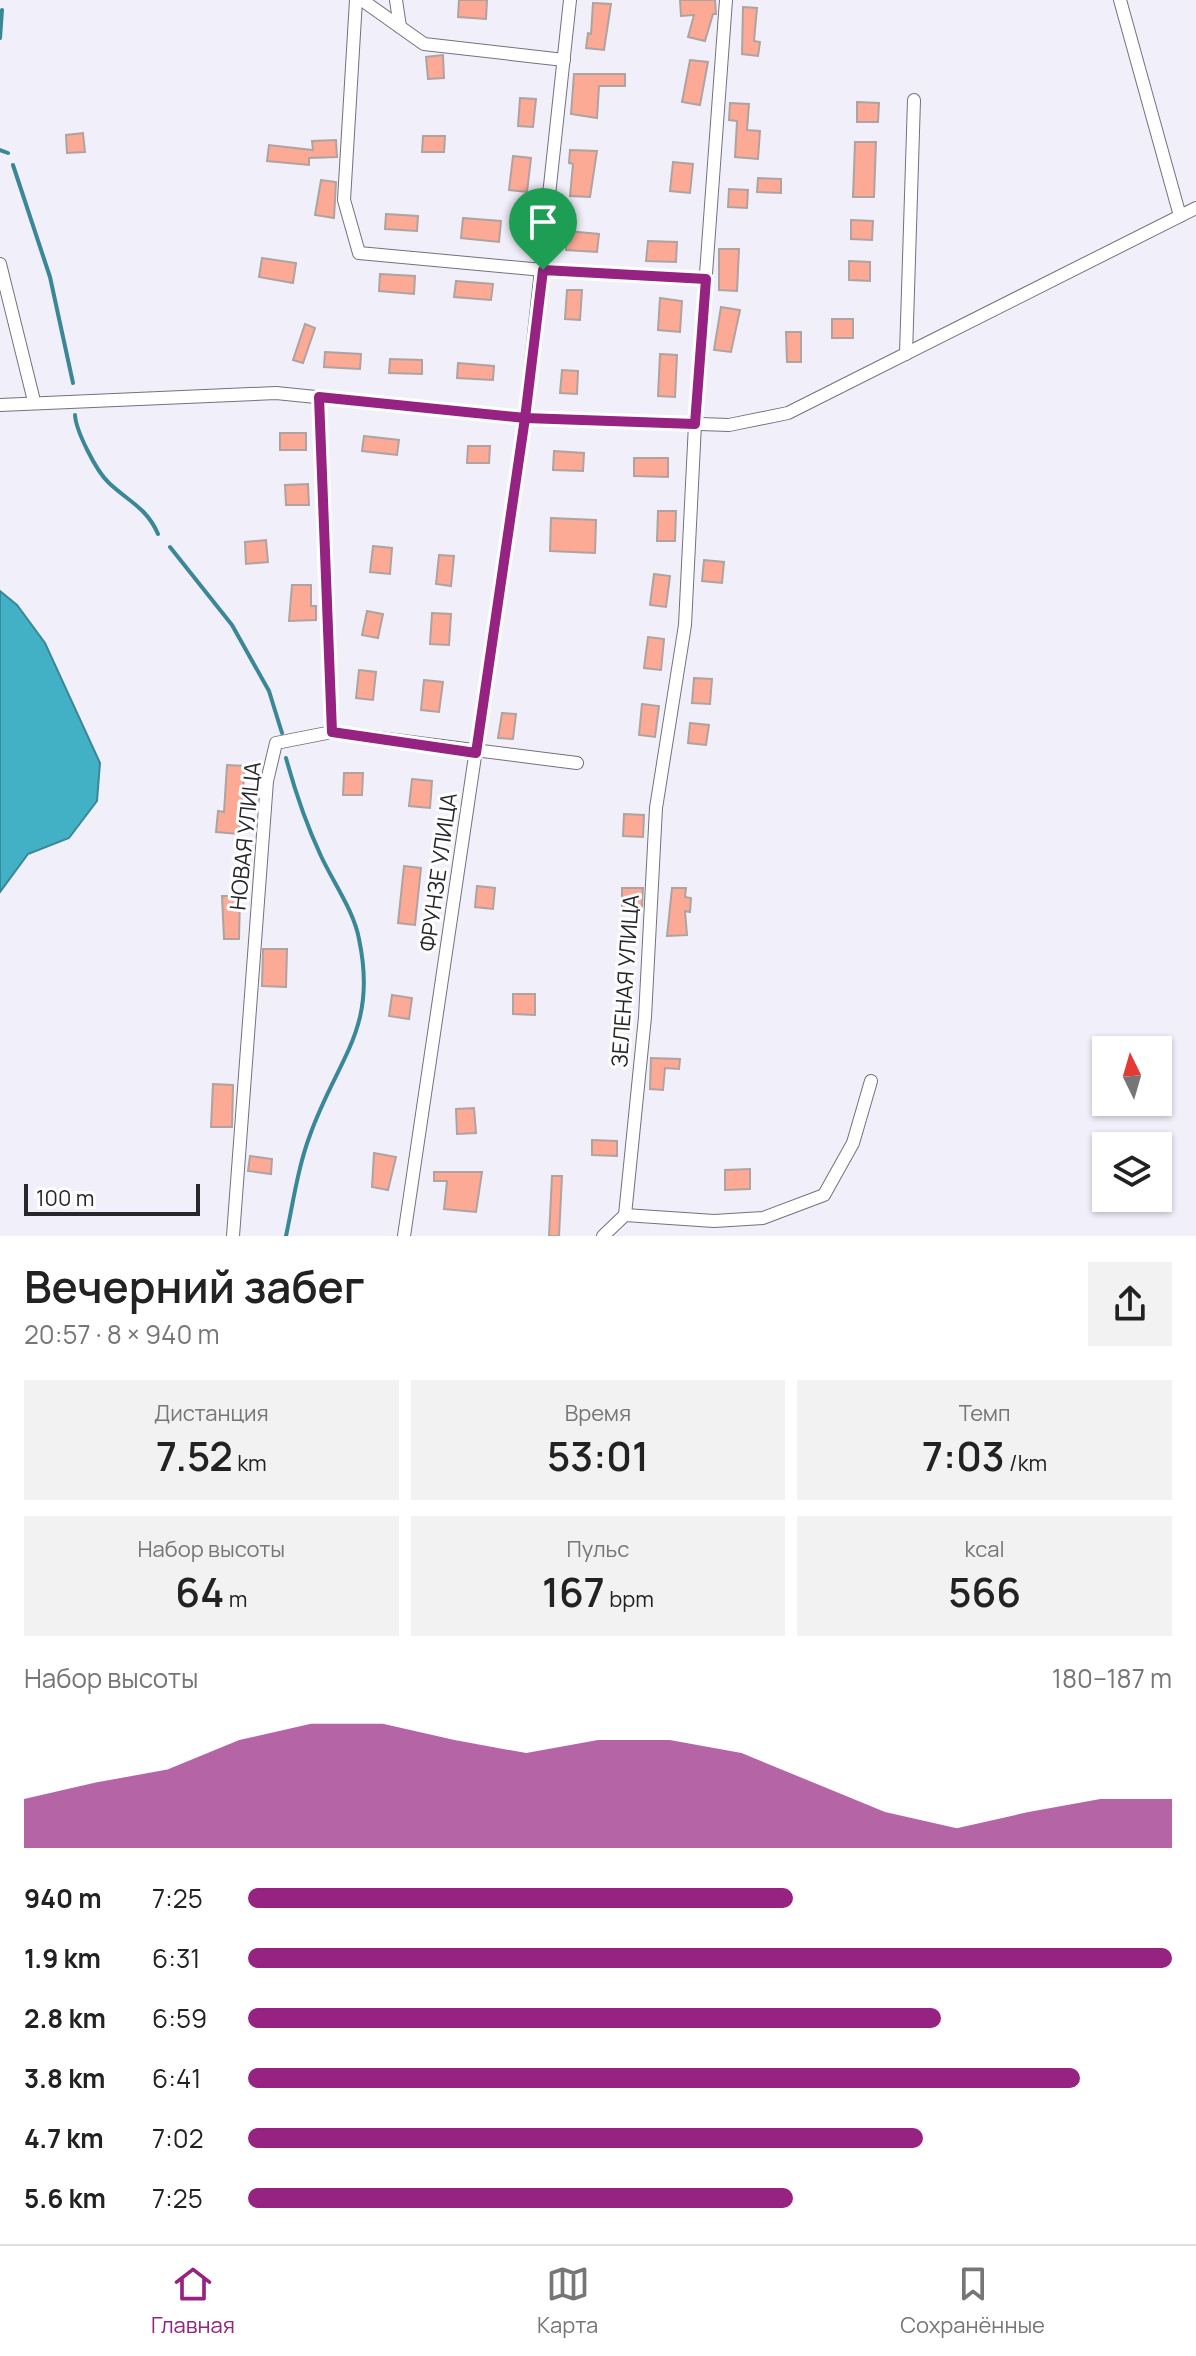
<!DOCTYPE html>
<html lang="ru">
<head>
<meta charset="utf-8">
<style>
	:root { --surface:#fff; --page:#f2f2f2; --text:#222; --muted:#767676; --line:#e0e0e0; --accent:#962381 }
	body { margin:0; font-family:Manrope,sans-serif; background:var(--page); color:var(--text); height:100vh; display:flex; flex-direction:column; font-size:30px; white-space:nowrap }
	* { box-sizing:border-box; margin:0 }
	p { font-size:26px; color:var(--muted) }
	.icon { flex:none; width:44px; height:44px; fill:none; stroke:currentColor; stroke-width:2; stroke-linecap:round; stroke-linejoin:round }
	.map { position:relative; height:1236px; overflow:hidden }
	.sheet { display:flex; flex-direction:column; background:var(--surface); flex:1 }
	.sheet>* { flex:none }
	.needle { width:52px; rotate:355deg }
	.fabs { position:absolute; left:1092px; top:1036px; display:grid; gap:16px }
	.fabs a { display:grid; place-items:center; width:80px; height:80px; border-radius:0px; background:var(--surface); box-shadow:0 2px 6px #0004; font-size:40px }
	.scale { position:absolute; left:24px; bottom:20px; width:176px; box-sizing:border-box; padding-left:8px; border:4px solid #27272b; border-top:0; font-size:22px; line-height:28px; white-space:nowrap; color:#27272b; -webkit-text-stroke:6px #fff; paint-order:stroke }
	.pin { position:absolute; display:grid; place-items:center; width:68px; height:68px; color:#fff; margin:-82px -34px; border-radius:50% 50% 50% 0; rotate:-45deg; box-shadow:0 0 8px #0007 }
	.pin .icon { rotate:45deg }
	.round { display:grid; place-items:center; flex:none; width:84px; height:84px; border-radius:0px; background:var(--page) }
	.headline { display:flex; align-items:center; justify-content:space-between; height:136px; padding:0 24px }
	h1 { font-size:44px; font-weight:600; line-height:60px }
	.metrics { display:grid; grid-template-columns:repeat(3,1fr); gap:12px; height:136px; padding:8px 24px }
	.metrics div { display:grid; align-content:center; border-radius:0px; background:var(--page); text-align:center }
	.metrics b { font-size:40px; font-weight:600 }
	.metrics small { font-size:22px; font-weight:400 }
	.metrics p { font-size:22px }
	.chart { height:224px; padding:16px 24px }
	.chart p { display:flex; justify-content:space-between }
	.chart svg { width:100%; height:144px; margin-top:8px; fill:var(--accent); opacity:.7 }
	ul { padding:0 24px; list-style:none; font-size:26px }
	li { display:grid; grid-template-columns:128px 96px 1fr; align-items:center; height:60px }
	li i { height:20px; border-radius:10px; background:var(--accent) }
	.dock { display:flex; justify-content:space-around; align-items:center; height:112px; border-top:2px solid var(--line); background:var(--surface); font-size:22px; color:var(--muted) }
	.dock a { display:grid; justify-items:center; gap:4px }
	.dock .current { color:var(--accent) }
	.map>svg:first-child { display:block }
	.water { fill:#42b0c5; stroke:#3a8797; stroke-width:2 }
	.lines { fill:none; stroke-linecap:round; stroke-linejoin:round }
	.stream { stroke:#3a8797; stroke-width:4 }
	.building { fill:#fca996; stroke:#aea3a0; stroke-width:2 }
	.minor-casing { stroke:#73727b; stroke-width:14 }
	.minor { stroke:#fff; stroke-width:12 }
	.route-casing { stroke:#fff; stroke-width:16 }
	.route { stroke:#962381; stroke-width:10 }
	.labels { text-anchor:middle; stroke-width:6; stroke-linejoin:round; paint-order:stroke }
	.street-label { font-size:22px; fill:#27272b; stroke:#fff }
</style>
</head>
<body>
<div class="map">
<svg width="1196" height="1236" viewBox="0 0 1196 1236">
	<rect width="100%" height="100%" fill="#f1f0fa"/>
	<polygon class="water" points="0,591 17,605 45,643 100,763 97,801 69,838 28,854 0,892"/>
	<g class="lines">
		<g class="stream">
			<polyline points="0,38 2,10"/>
			<polyline points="0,150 8,153"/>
			<polyline points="13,165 50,277 73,383"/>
			<path d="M75,415C76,431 96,471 109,483C128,501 147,508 158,534"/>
			<polyline points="170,547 232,625 269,691 282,733"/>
			<path d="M286,758C295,791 306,824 321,856C333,882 354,911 359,939C378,1029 338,1057 310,1135C298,1167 293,1203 286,1236"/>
		</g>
	</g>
	<g class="building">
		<polygon points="459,0 487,0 486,19 458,17"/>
		<polygon points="680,0 715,0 716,14 713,14 705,41 688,37 694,15 681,16"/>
		<polygon points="593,3 611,4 604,50 586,48 588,33 591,34"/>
		<polygon points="743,7 757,8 754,41 760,42 758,56 742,54"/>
		<polygon points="443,55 444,78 428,79 426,57"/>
		<polygon points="690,60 708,62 700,105 682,102"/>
		<polygon points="574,74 625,74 625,86 599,86 597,118 571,114"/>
		<polygon points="520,98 536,99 533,127 518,126"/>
		<polygon points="857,102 879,103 878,122 857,122"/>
		<polygon points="730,103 749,104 747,130 760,131 758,159 735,157 737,121 729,120"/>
		<polygon points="83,133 85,152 67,153 66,135"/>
		<polygon points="423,136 445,136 444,152 422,152"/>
		<polygon points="336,140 337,157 309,158 309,165 267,161 269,145 313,150 312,141"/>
		<polygon points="855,142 876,142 874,197 853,197"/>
		<polygon points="570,150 597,151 590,197 570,196 573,164 569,163"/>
		<polygon points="513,156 531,158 527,192 509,190"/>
		<polygon points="673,162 693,164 690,193 670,191"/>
		<polygon points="758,178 781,179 781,193 757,192"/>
		<polygon points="321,180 336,182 334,218 315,215"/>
		<polygon points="729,189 748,190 747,208 728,207"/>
		<polygon points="386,214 418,216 417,231 385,229"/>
		<polygon points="463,218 501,221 499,242 461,238"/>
		<polygon points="851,220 873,221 872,240 851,239"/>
		<polygon points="567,231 599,234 597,252 566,250"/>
		<polygon points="648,241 677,242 676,262 646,261"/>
		<polygon points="719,249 739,249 737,291 719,290"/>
		<polygon points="262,258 296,263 293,283 259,277"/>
		<polygon points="849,261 870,262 870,281 849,280"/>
		<polygon points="380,274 415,276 414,294 379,291"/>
		<polygon points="456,281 493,284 491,300 454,297"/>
		<polygon points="567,290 582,290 580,320 565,319"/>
		<polygon points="660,298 682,301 680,332 658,330"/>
		<polygon points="721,307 740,310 731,352 714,350"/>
		<rect x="832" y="319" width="21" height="19"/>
		<polygon points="305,324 315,328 303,363 293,360"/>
		<polygon points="786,332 801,332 801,362 787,362"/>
		<polygon points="325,352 361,354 360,369 324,367"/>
		<polygon points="660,354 677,355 675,397 658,396"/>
		<polygon points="390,359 422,360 422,374 389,373"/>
		<polygon points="458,363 494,366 493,380 457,378"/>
		<polygon points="562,370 578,371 577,394 560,393"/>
		<rect x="280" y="433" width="26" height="17"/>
		<polygon points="364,436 399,440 397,455 362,451"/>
		<polygon points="468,446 490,446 489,463 467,463"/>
		<polygon points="554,451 584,453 583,471 553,470"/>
		<polygon points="634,458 668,458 668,477 634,476"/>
		<polygon points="308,484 309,505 286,505 285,485"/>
		<polygon points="658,511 676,511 675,541 657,541"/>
		<polygon points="551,518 596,520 595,553 550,551"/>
		<polygon points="266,540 268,562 246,564 245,542"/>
		<polygon points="373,546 392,548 390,574 370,572"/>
		<polygon points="439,555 454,556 451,586 436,584"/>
		<polygon points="704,560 724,562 722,583 702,581"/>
		<polygon points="654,574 670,576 666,607 650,605"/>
		<polygon points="292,585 311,585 311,606 316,606 316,620 289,621"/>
		<polygon points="367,611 383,614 378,638 362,635"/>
		<polygon points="432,613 451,614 449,645 430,644"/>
		<polygon points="648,637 664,639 661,670 644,668"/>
		<polygon points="359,670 376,672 373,700 356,698"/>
		<polygon points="694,678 712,679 710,704 692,703"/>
		<polygon points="424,680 443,682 439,712 421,710"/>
		<polygon points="642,704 659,706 655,737 639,735"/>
		<polygon points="502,713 516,714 513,739 498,738"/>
		<polygon points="690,723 709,725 706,745 688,743"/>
		<polygon points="227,765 245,766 239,834 216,832 218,811 224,812"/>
		<polygon points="344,773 363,773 362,795 343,795"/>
		<polygon points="412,779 432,781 430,808 409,806"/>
		<polygon points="624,814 644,815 643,837 623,836"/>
		<polygon points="404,866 421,868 415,925 398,923"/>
		<polygon points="477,886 495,888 493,909 475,907"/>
		<polygon points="622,888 643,888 642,908 622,908"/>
		<polygon points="672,888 686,888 685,897 691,898 690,912 685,911 687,935 667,936"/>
		<polygon points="222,896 240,896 239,939 224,939"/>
		<polygon points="263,949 287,949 286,987 262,986"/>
		<polygon points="513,994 535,994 535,1015 513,1014"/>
		<polygon points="392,995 412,998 409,1019 389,1016"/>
		<polygon points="651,1058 680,1059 679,1069 665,1068 663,1090 650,1089"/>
		<polygon points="213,1084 233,1085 232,1127 211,1127"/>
		<polygon points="474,1108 476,1133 457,1134 456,1109"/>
		<polygon points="592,1140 617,1141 617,1156 592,1155"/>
		<polygon points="374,1153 396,1157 388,1190 372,1187"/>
		<polygon points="250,1156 272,1159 271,1174 248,1171"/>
		<polygon points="750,1169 750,1189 725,1190 725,1170"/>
		<polygon points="434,1172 482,1172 476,1212 444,1209 447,1181 434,1181"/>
		<polygon points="552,1176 562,1176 559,1236 549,1236"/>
	</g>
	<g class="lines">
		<defs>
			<g id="minor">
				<polyline points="356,0 344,200 359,253 543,270 706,279"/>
				<polyline points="362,0 424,44 564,60"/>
				<polyline points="396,0 400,27"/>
				<polyline points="726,0 695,424 685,625 656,808 645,1017 625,1215 714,1221 763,1218 824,1195 853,1143 871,1081"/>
				<polyline points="1120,0 1180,216"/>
				<polyline points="0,264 34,401"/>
				<polyline points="906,354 914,100"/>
				<polyline points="319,397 332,732"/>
				<polyline points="0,405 276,393 525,418 729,425 788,413 1196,208"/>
				<polyline points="233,1236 267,781 276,743 332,732 577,763"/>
				<polyline points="404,1236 525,418 570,0"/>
				<polyline points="603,1236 625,1215"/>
			</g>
		</defs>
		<use href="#minor" class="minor-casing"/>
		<use href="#minor" class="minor"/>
	</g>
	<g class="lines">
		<defs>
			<polyline id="route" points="543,270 525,418 319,397 332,732 476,753 525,418 695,424 706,279 543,270"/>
		</defs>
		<use href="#route" class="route-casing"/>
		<use href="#route" class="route"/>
	</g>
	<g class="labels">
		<g class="street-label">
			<text transform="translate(245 836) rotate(-84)" y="8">НОВАЯ УЛИЦА</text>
			<text transform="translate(438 872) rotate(-82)" y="8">ФРУНЗЕ УЛИЦА</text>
			<text transform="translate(625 981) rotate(-86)" y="8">ЗЕЛЕНАЯ УЛИЦА</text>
		</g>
	</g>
</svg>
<div class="fabs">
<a><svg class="needle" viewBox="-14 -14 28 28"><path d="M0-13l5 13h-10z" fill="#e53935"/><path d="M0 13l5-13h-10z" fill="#767676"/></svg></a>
<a><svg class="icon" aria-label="layers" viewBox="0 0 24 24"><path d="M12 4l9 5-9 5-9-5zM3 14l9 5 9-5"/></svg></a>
</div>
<div class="scale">100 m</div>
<div class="pin" style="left:543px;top:270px;background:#1e9e55"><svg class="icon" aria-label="arrive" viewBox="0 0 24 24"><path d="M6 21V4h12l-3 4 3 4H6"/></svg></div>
</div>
<section class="sheet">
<div class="headline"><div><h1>Вечерний забег</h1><p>20:57 · 8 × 940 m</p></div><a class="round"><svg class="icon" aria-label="share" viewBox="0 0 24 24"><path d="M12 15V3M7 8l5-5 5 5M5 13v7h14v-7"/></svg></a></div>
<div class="metrics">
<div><p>Дистанция</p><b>7.52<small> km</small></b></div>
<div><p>Время</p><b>53:01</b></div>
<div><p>Темп</p><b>7:03<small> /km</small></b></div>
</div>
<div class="metrics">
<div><p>Набор высоты</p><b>64<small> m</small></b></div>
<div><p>Пульс</p><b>167<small> bpm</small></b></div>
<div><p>kcal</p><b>566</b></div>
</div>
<div class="chart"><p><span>Набор высоты</span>180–187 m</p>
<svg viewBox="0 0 160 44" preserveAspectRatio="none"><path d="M0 44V29L10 24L20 20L30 11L40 6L50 6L60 11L70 15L80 11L90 11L100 15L110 24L120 33L130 38L140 33L150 29L160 29V44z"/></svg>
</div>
<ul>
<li><b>940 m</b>7:25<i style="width:59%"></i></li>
<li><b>1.9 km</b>6:31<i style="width:100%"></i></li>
<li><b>2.8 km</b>6:59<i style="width:75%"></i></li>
<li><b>3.8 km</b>6:41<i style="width:90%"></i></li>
<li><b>4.7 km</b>7:02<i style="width:73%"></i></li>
<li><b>5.6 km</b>7:25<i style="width:59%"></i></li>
</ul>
</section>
<nav class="dock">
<a class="current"><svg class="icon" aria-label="home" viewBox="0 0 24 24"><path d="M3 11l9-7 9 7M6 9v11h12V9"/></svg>Главная</a>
<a><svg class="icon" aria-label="map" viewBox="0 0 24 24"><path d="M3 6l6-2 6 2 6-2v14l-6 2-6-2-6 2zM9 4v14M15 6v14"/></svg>Карта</a>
<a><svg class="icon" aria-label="saved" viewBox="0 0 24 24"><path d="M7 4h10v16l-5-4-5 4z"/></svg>Сохранённые</a>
</nav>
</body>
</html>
